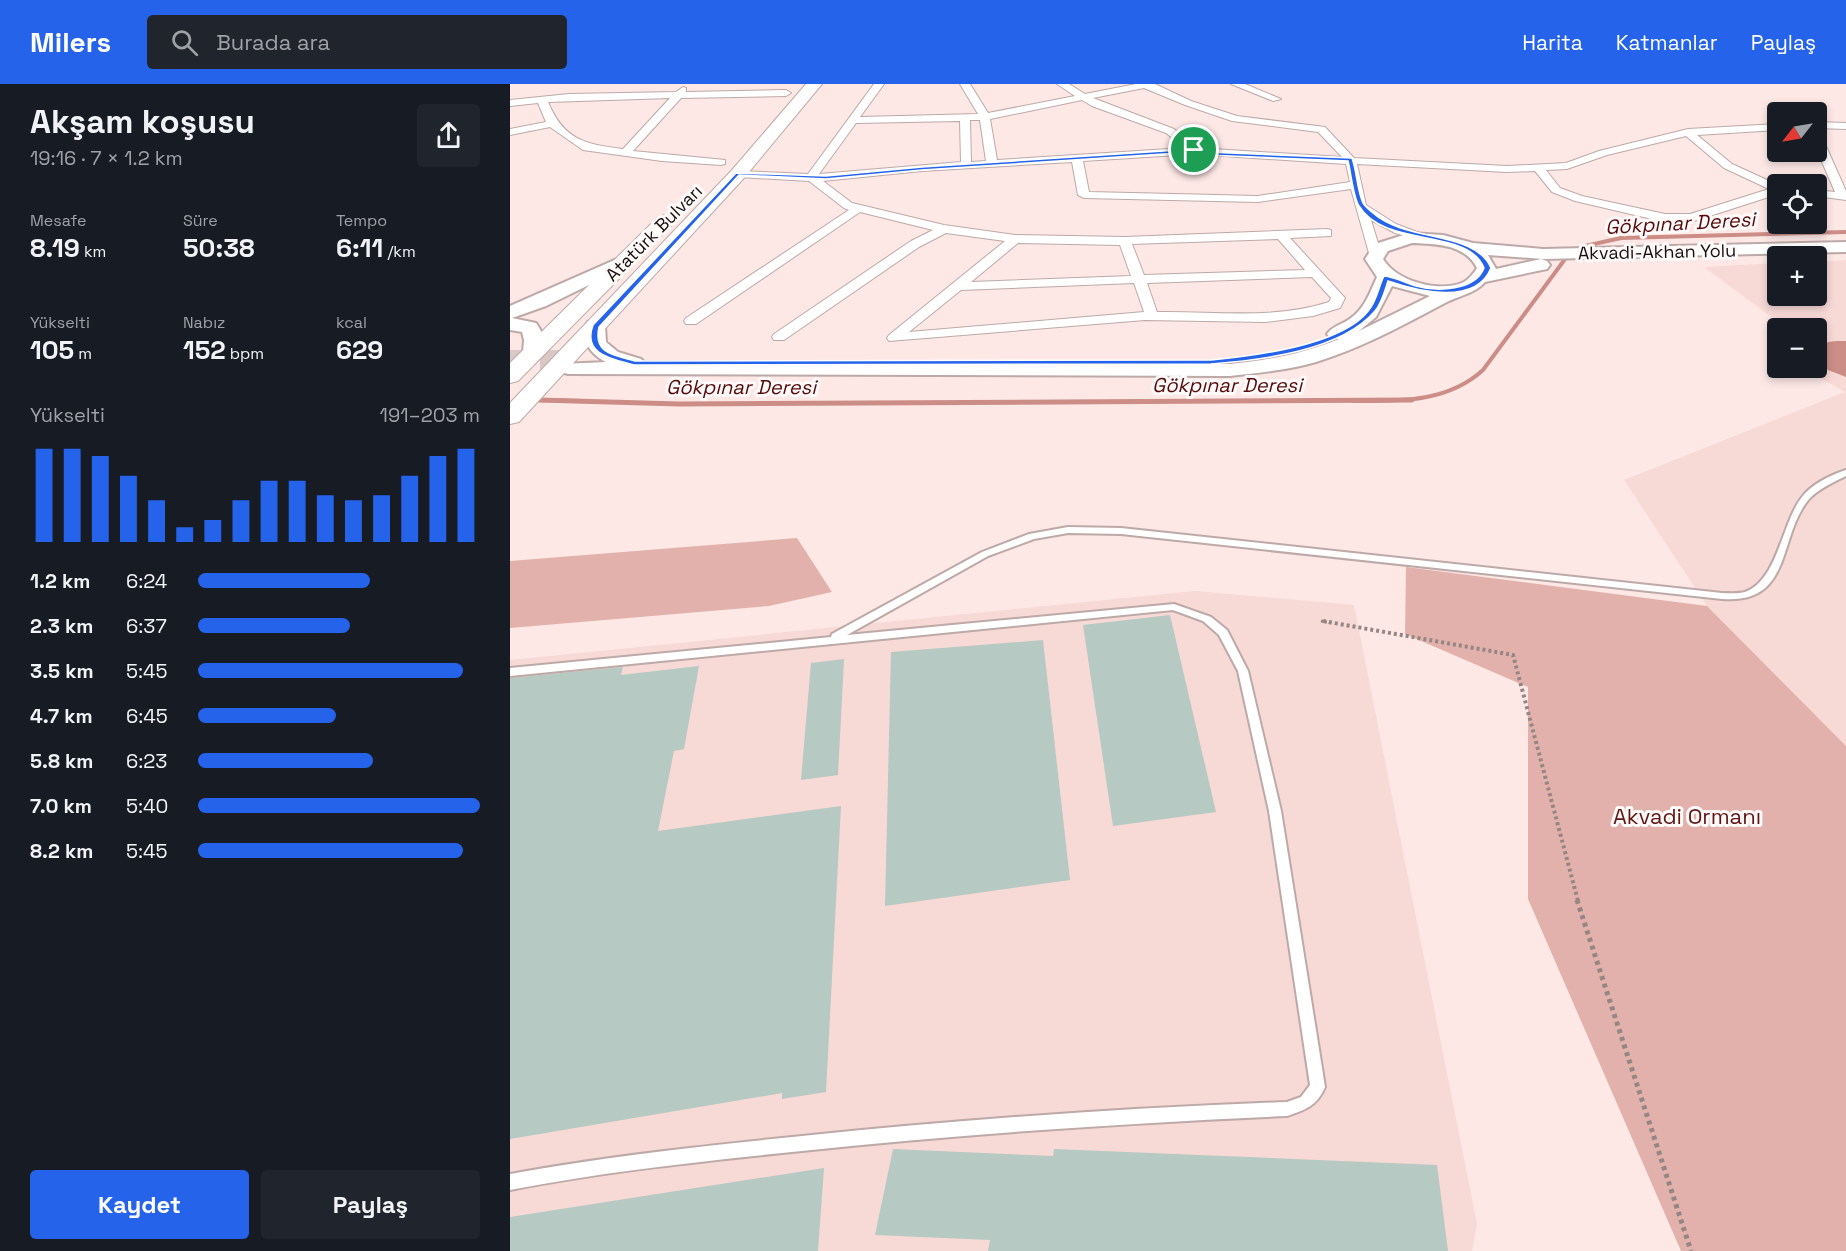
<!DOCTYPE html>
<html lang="tr">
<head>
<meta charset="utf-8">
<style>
	:root { --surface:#171b24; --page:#20242c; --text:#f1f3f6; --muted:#9ea1a6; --accent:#2563eb }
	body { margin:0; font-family:"Space Grotesk",sans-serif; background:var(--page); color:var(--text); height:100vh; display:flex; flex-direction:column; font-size:22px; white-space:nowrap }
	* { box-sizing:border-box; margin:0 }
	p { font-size:20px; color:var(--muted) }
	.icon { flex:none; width:33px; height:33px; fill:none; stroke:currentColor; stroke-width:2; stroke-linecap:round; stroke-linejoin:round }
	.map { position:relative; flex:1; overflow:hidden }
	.sheet { display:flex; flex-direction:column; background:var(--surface); width:510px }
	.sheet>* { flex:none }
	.needle { width:39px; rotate:239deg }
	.tools { position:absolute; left:1257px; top:18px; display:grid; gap:12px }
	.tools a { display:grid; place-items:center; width:60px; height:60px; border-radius:6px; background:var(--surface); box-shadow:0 3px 9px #0003; font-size:30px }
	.pin { position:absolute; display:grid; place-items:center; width:51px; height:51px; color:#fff; margin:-26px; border:3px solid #fff; border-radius:50%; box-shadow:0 2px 6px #0007 }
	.round { display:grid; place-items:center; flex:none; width:63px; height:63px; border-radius:6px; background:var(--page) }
	.head { display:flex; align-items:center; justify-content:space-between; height:102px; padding:0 30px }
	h1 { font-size:33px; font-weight:700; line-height:45px }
	.figures { display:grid; grid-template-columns:repeat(3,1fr); gap:9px; height:102px; padding:6px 30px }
	.figures div { display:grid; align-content:center }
	.figures b { font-size:26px; font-weight:700 }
	.figures small { font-size:16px; font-weight:400 }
	.figures p { font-size:16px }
	.chart { height:168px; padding:12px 30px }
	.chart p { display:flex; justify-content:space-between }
	.chart svg { width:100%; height:108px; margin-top:6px; stroke:var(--accent); stroke-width:6 }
	.button { display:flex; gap:12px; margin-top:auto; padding:12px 30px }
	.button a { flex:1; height:69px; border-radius:6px; background:var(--accent); color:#fff; font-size:24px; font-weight:700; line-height:69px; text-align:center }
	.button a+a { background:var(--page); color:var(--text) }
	ul { padding:0 30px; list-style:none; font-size:20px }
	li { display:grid; grid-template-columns:96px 72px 1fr; align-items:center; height:45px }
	li i { height:15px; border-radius:8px; background:var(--accent) }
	header { display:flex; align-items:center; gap:36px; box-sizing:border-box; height:84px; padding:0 30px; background:var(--accent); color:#fff }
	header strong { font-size:28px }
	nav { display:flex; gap:33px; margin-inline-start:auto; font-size:21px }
	.search { width:420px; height:54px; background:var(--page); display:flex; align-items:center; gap:15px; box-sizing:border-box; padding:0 21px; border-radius:6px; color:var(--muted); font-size:22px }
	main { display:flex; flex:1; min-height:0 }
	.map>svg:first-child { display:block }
	.built { fill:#f7d9d6 }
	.green { fill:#e3b1ab }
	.water { fill:#cc8d87 }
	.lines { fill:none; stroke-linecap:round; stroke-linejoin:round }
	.stream-far1 { stroke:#cc8d87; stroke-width:4 }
	.stream { stroke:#cc8d87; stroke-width:5 }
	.building { fill:#b6c9c2 }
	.secondary-tunnel { stroke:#dac8c6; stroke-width:20; stroke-dasharray:20 10; stroke-linecap:butt }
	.lane-casing { stroke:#bda9a7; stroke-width:4 }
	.street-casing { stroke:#bda9a7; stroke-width:2 }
	.secondary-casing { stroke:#bda9a7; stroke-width:4 }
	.primary-casing { stroke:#bda9a7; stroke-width:2 }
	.path-far2 { stroke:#958685; stroke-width:3; stroke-dasharray:2 2; stroke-linecap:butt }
	.path-far1 { stroke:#958685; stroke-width:4; stroke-dasharray:3 3; stroke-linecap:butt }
	.path { stroke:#958685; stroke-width:5; stroke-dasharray:4 4; stroke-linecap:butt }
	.lane { fill:#fff; fill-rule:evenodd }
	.street { fill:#fff; fill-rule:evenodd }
	.secondary { fill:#fff; fill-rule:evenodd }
	.primary { fill:#fff; fill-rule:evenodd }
	.route { fill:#2563eb; stroke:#fff; stroke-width:1.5; fill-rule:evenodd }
	.labels { text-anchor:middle; stroke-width:6; stroke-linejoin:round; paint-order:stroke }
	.far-street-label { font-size:18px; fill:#17100f; stroke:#fefaf9 }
	.far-water-label { font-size:20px; font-style:italic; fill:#560a0c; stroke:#fefaf9 }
	.park-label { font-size:22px; fill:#611515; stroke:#fefaf9 }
</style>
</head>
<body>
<header>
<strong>Milers</strong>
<div class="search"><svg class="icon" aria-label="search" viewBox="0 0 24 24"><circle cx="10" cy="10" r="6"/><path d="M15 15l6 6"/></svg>Burada ara</div>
<nav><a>Harita</a><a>Katmanlar</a><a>Paylaş</a></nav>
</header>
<main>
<section class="sheet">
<div class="head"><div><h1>Akşam koşusu</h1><p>19:16 · 7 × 1.2 km</p></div><a class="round"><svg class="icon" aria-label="share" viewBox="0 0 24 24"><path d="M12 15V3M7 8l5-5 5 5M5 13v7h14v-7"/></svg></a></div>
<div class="figures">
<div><p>Mesafe</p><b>8.19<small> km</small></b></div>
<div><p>Süre</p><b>50:38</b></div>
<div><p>Tempo</p><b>6:11<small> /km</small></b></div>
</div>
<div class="figures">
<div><p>Yükselti</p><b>105<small> m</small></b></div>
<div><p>Nabız</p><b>152<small> bpm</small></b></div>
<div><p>kcal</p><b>629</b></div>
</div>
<div class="chart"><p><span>Yükselti</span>191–203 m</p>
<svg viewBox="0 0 160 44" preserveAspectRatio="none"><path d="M5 44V6M15 44V6M25 44V9M35 44V17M45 44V27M55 44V38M65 44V35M75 44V27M85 44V19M95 44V19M105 44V25M115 44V27M125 44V25M135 44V17M145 44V9M155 44V6"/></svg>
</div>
<ul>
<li><b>1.2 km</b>6:24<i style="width:61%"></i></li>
<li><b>2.3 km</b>6:37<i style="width:54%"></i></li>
<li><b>3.5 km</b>5:45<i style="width:94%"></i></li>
<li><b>4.7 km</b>6:45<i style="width:49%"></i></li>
<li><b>5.8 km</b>6:23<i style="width:62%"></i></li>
<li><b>7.0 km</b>5:40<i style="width:100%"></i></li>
<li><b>8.2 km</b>5:45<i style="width:94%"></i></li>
</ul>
<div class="button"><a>Kaydet</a><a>Paylaş</a></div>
</section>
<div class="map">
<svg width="1336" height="1167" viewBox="0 0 1336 1167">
	<rect width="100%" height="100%" fill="#fde8e6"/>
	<g class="built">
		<polygon points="1336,176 1336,662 1197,522 1114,396 1335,308 1293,284 1306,284 1306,244 1276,244 1194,183 1267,179 1268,212 1306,212 1307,178"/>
		<polygon points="685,507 844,521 967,1140 962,1167 0,1167 0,576"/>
	</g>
	<g class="green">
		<polygon points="287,454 322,508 259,522 0,544 0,477"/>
		<polygon points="896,483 1197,522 1336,662 1336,1167 1171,1167 1018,815 1018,603 895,550"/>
	</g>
	<path class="water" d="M1336,257V293L1318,286L1306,276L1307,263C1315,257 1325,257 1336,257Z"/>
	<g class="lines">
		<g class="stream-far1">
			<polyline points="29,316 72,317"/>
			<path d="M843,317C889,317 937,319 973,286L1058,171L1075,162L1111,154L1336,148"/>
		</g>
		<polyline class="stream" points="29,316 169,320 902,316"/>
	</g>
	<g class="building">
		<polygon points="660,531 706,728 603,742 573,541"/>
		<polygon points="533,556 560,796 375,822 381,568"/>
		<polygon points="334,575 328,691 291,696 301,579"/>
		<polygon points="189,582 174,665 164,667 148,747 331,722 316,1008 272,1015 272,1009 0,1055 0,594 113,583 111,591"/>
		<polygon points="383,1065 543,1072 544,1065 927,1081 938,1167 478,1167 480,1156 365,1151"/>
		<polygon points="314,1084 308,1167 0,1167 0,1133"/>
	</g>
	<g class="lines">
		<polyline class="secondary-tunnel" points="0,276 64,276"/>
		<defs>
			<path id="lane" d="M1336,386V392C1324,398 1310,404 1300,414C1267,451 1284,521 1212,515L611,450L558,449L524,455L478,472L337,551L664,520L701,533L717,546L738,587L771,727L815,1003C807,1022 795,1026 777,1032C615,1039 454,1050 292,1067C194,1077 97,1087 0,1106V1090C97,1072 194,1062 292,1052C454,1035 615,1024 777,1018L791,1013L800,1001L759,727L728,587L709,551L693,537L663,526L0,592V584L321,553L322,550L472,468L519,450L558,443L611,444L1212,509C1219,509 1228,510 1235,508C1268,496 1272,438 1292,413C1302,400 1321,391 1336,386Z"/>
			<g id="street">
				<path d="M364,0H374L350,33L468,30L450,0H460L478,29L565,12L547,0H559L575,10L626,0H645L681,17L727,32L815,43L844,74L997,82L1056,79L1089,67L1178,45L1268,40V46L1187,51L1222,80L1268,101V110L1181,138H1155L1065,117L1042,108L1025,87L997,88L847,80L856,121L886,140L923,154L917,158L885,149L861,136L871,169L865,173L859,169L841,105L748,118L574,114L568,111L562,78L412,87L313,97L342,119L434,141L505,151L615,153L817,145L821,146V152L780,154L835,214L830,224L803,232L755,238L635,236L379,257L377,254L379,251L495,157L436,149L409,163L274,256H264L262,253L264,250L401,157L423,146L350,128L186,240H176L174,237L176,234L339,126L334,124L299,97L228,93L223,90L228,87L298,90ZM634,4L675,21L722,37L808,48L832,73L687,64L664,45L583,14ZM572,16L582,22L656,49L675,64L487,76L480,35ZM460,36H470L476,77L461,78ZM450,37L451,78L309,90L346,39ZM1176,52L1214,84L1259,105L1180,130H1155L1072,112L1050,104L1036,86L1057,85L1097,71ZM684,70L836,80L840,98L748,112L579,108L573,77ZM768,155L795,186L634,191L622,160ZM508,159L610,161L621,192L461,198ZM802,193L821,214L819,218C763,236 705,227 647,228L637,199ZM624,199L634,228L399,248L451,206Z"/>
				<polygon points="721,0 735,0 771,15 763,17"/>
				<path d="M173,3L176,4V8L276,6L281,9L276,12L171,14L123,67L215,76V80L211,81L152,77L73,66L40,43L0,51V45L36,38L28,19L0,22V16L59,10L166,8ZM160,14L113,65C74,60 54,56 38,18Z"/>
				<polygon points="1306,38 1336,39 1336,45 1306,44"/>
				<polygon points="1306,48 1311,51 1336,107 1336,116 1306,112 1306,106 1325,108 1306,64"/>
			</g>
			<g id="secondary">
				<path d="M900,149L933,151L963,159L1033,165L1336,158V168L1033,175L978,171L986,185L1031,175L1037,177L1040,181L1037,185L975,198C966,209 948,212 935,219C893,241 852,264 806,278C778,286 749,289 720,292L58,290L51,288L48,284L51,280L96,278C82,271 67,254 78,238H92L95,242L96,258L108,268L131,275L134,278L720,280C758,276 793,270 829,255L820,254L817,250C822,242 834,240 841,234C855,224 860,208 867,193L855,175L865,160ZM902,159C926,160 955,160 967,184C964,189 959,195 954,198C930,209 887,198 873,175L878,167ZM882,202L920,212L849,247L866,233Z"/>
				<path d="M116,171L122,172L125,176L122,180L36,222L2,234L26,239C34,250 38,261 30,273L23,275L16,273L13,269L14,256L12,248L0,246V222Z"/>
			</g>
			<g id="primary">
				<polygon points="296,0 312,0 234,94 9,338 0,340 0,319 222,86"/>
				<polygon points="155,131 162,133 165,137 162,141 8,297 0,299 0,279 148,133"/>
			</g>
		</defs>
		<use href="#lane" class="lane-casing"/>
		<use href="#street" class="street-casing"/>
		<use href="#secondary" class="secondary-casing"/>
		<use href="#primary" class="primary-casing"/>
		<polyline class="path-far2" points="811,537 821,539"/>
		<polyline class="path-far1" points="813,537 1003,571 1068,817"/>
		<polyline class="path" points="1067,816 1181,1167"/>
		<use href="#lane" class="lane"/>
		<use href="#street" class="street"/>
		<use href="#secondary" class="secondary"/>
		<use href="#primary" class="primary"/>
	</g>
	<path class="route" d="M684,65L696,68L842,74C847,88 847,106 853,119C855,123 860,126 863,129C897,159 965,146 981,184C966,222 907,207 878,197C875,206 872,219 865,227C831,267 751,276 701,280L124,281C103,275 72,271 83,241L226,89L316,92L412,83ZM684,68L696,71L838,77C841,88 843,113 849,122C875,165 958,143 974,184C965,207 927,208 906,202C895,199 885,193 874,192C869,202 867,214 861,223C837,261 743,272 701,276L125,277C104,271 83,270 89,243L229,91L316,95L412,86Z"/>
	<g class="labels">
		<g class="far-street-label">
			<text transform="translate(144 149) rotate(-45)" y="6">Atatürk Bulvarı</text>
			<text transform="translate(1147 168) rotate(-1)" y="6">Akvadi-Akhan Yolu</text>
		</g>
		<g class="far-water-label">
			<text transform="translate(1170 139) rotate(-3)" y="7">Gökpınar Deresi</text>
			<text x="717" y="308">Gökpınar Deresi</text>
			<text x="231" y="310">Gökpınar Deresi</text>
		</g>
		<g class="park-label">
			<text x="1177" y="740">Akvadi Ormanı</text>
		</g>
	</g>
</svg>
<div class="tools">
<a><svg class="needle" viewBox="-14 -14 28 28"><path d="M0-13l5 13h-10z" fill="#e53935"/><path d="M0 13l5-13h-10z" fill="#9ea1a6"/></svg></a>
<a><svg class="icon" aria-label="locate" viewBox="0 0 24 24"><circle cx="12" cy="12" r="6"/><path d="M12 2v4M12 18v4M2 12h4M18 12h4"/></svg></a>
<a>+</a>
<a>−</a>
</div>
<div class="pin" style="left:684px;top:66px;background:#1e9e55"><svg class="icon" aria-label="arrive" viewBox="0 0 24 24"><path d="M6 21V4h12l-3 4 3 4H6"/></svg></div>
</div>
</main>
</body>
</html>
